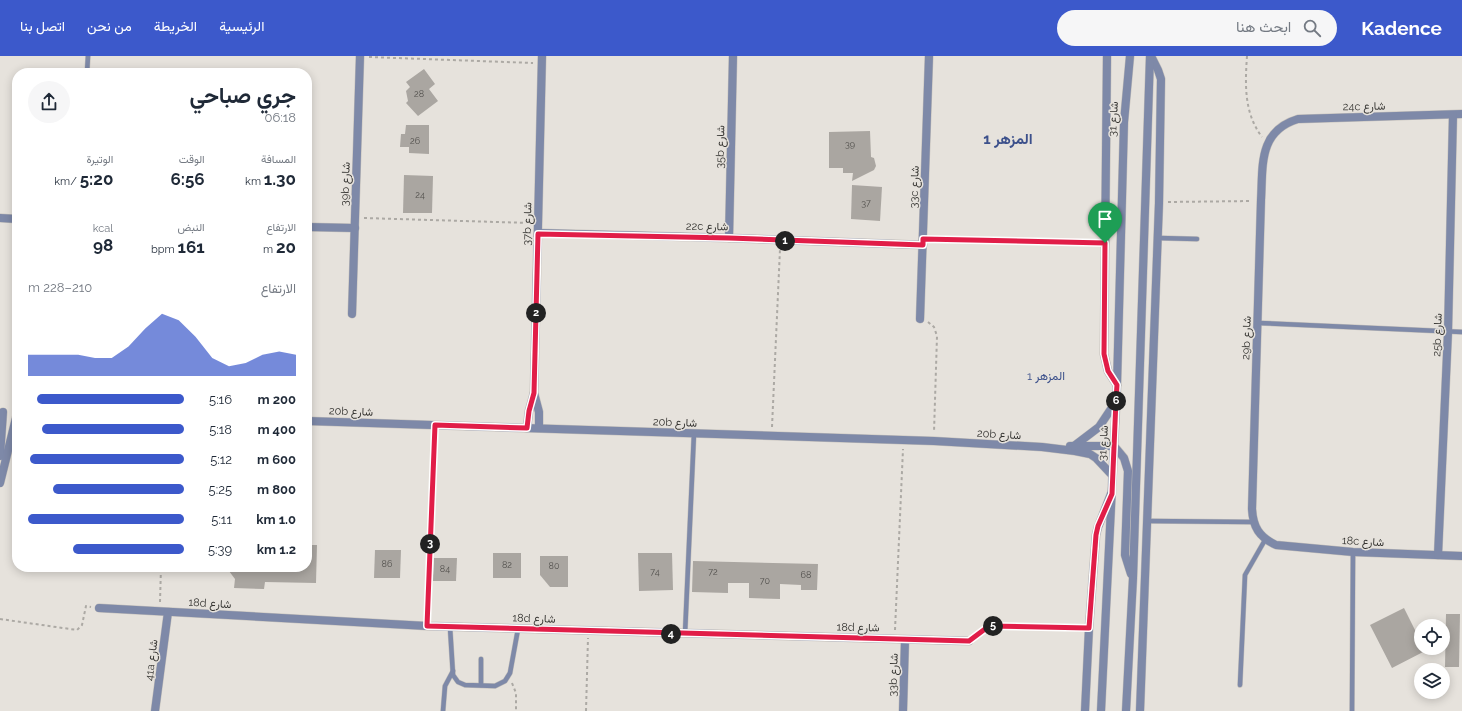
<!DOCTYPE html>
<html lang="ar">
<head>
<meta charset="utf-8">
<style>
	:root { --surface:#fff; --page:#f6f6f7; --text:#1f2937; --muted:#747a83; --accent:#3c59cb }
	body { margin:0; font-family:Raleway,Vazirmatn,sans-serif; background:var(--page); color:var(--text); direction:rtl; height:100vh; display:flex; flex-direction:column; font-size:15px; white-space:nowrap }
	* { box-sizing:border-box; margin:0 }
	p { font-size:13px; color:var(--muted) }
	.icon { flex:none; width:22px; height:22px; fill:none; stroke:currentColor; stroke-width:2; stroke-linecap:round; stroke-linejoin:round }
	.map { position:relative; flex:1; overflow:hidden; direction:ltr }
	.drawer { position:absolute; left:12px; top:12px; width:300px; height:504px; display:flex; flex-direction:column; background:var(--surface); border-radius:16px; box-shadow:0 2px 10px #0003; direction:rtl }
	.drawer>* { flex:none }
	.tools { position:absolute; left:1414px; top:563px; display:grid; gap:8px }
	.tools a { display:grid; place-items:center; width:36px; height:36px; border-radius:50%; background:var(--surface); box-shadow:0 2px 10px #0003; font-size:20px }
	.pin { position:absolute; display:grid; place-items:center; width:34px; height:34px; color:#fff; margin:-41px -17px; border-radius:50% 50% 50% 0; rotate:-45deg; box-shadow:0 0 4px #0007 }
	.pin .icon { rotate:45deg }
	.km { position:absolute; width:20px; height:20px; margin:-10px; border-radius:50%; background:#222; color:#fff; font-size:11px; line-height:20px; text-align:center }
	.round { display:grid; place-items:center; flex:none; width:42px; height:42px; border-radius:21px; background:var(--page) }
	.summary { display:flex; align-items:center; justify-content:space-between; height:68px; padding:0 16px }
	h1 { font-size:22px; font-weight:700; line-height:30px }
	.stats { display:grid; grid-template-columns:repeat(3,1fr); gap:6px; height:68px; padding:4px 16px }
	.stats div { display:grid; align-content:center }
	.stats b { font-size:17px; font-weight:700 }
	.stats small { font-size:11px; font-weight:400 }
	.stats p { font-size:11px }
	.chart { height:112px; padding:8px 16px }
	.chart p { display:flex; justify-content:space-between }
	.chart svg { width:100%; height:72px; margin-top:4px; fill:var(--accent); opacity:.7 }
	ul { padding:0 16px; list-style:none; font-size:13px }
	li { display:grid; grid-template-columns:64px 48px 1fr; align-items:center; height:30px }
	li i { height:10px; border-radius:5px; background:var(--accent) }
	header { display:flex; align-items:center; gap:24px; box-sizing:border-box; height:56px; padding:0 20px; background:var(--accent); color:#fff }
	header strong { font-size:19px }
	nav { display:flex; gap:22px; margin-inline-start:auto; font-size:14px }
	.search { width:280px; height:36px; background:var(--page); display:flex; align-items:center; gap:10px; box-sizing:border-box; padding:0 14px; border-radius:22px; color:var(--muted); font-size:15px }
	.map>svg:first-child { display:block }
	.building { fill:#aaa6a1 }
	.lines { fill:none; stroke-linecap:round; stroke-linejoin:round }
	.service-casing { stroke:#c3bfba; stroke-width:5.5 }
	.minor-casing { stroke:#c3bfba; stroke-width:9 }
	.tertiary-casing { stroke:#c3bfba; stroke-width:9 }
	.path { stroke:#aca9a4; stroke-width:2; stroke-dasharray:3 3; stroke-linecap:butt }
	.service { stroke:#7e89a8; stroke-width:4.5 }
	.minor { stroke:#7e89a8; stroke-width:8 }
	.tertiary { stroke:#7e89a8; stroke-width:8 }
	.route-casing { stroke:#fff; stroke-width:8 }
	.route { stroke:#e11d48; stroke-width:5 }
	.labels { text-anchor:middle; stroke-width:3; stroke-linejoin:round; paint-order:stroke }
	.number-label { font-size:9px; fill:#52504d }
	.street-label { font-size:11px; fill:#353431; stroke:#e6e2dc }
	.neighbourhood-label { font-size:12px; fill:#3c508b; stroke:#e6e2dc }
	.district-label { font-size:15px; font-weight:bold; fill:#3c508b; stroke:#e6e2dc }
</style>
</head>
<body>
<header>
<strong>Kadence</strong>
<div class="search"><svg class="icon" aria-label="search" viewBox="0 0 24 24"><circle cx="10" cy="10" r="6"/><path d="M15 15l6 6"/></svg>ابحث هنا</div>
<nav><a>الرئيسية</a><a>الخريطة</a><a>من نحن</a><a>اتصل بنا</a></nav>
</header>
<div class="map">
<svg width="1462" height="655" viewBox="0 0 1462 655">
	<rect width="100%" height="100%" fill="#e6e2dc"/>
	<g class="building">
		<polygon points="424,13 435,28 429,33 438,45 418,60 406,47 408,45 406,35 410,31 406,26"/>
		<polygon points="406,69 429,69 429,98 409,97 409,91 400,91 401,78 405,78"/>
		<polygon points="870,75 871,101 874,102 876,110 874,114 852,125 853,117 843,117 843,112 829,112 829,76"/>
		<polygon points="404,119 433,120 432,157 403,157"/>
		<polygon points="852,129 882,131 880,165 851,163"/>
		<polygon points="307,489 317,489 316,527 265,526 264,533 234,532 235,523 226,511 255,511 257,513 275,514 275,511 307,511"/>
		<polygon points="375,494 401,494 400,522 374,522"/>
		<rect x="493" y="497" width="28" height="25"/>
		<polygon points="638,497 672,497 673,534 639,535"/>
		<polygon points="540,500 568,500 568,531 550,531 540,519"/>
		<polygon points="434,502 457,502 456,525 433,525"/>
		<polygon points="693,505 818,508 817,534 801,534 801,529 780,528 780,543 749,542 749,527 728,527 728,537 692,536"/>
		<polygon points="1404,552 1421,586 1421,592 1424,592 1425,595 1392,612 1370,569"/>
		<polygon points="1446,558 1460,558 1459,611 1445,611"/>
	</g>
	<g class="lines">
		<defs>
			<g id="service">
				<polyline points="87,17 88,0"/>
				<polyline points="1158,182 1197,183"/>
				<polyline points="1258,267 1462,276"/>
				<polyline points="1147,465 1252,466"/>
				<polyline points="450,571 453,619 458,626 465,629 495,630 505,625 510,617 518,573"/>
				<polyline points="685,578 694,377"/>
				<polyline points="481,603 481,629"/>
				<polyline points="1240,629 1245,519 1265,484"/>
				<polyline points="443,655 445,630 453,615"/>
				<polyline points="1352,655 1353,496"/>
			</g>
			<g id="minor">
				<polyline points="1107,0 1104,298 1108,315 1117,329"/>
				<path d="M1462,58L1298,63C1258,75 1263,110 1261,144L1252,453C1253,471 1259,481 1276,489L1353,496L1462,500"/>
				<polyline points="0,162 17,163"/>
				<polyline points="307,171 355,172"/>
				<polyline points="538,177 729,182 923,189"/>
				<polyline points="729,182 733,0"/>
				<polyline points="352,258 360,0"/>
				<polyline points="920,263 929,0"/>
				<polyline points="307,365 934,385 1042,391 1075,395 1090,398 1096,402 1112,419"/>
				<polyline points="527,372 529,355 534,337"/>
				<polyline points="539,372 539,356 534,337 542,0"/>
				<polyline points="1070,390 1114,390"/>
				<polyline points="0,400 3,356"/>
				<polyline points="0,427 17,358"/>
				<polyline points="1438,499 1448,276 1453,59"/>
				<polyline points="99,552 427,570 969,585"/>
				<polyline points="155,655 168,556"/>
				<polyline points="903,655 905,584"/>
				<polyline points="1085,655 1089,572 1096,479 1098,471 1111,438"/>
				<polyline points="1140,655 1159,147 1161,23 1158,14 1151,0"/>
			</g>
			<g id="tertiary">
				<polyline points="1074,390 1099,371 1115,347"/>
				<polyline points="1114,390 1124,402 1128,415 1125,499 1131,518"/>
				<polyline points="1101,655 1117,329 1124,66 1130,0"/>
				<polyline points="1126,655 1133,522 1150,0"/>
			</g>
		</defs>
		<use href="#service" class="service-casing"/>
		<use href="#minor" class="minor-casing"/>
		<use href="#tertiary" class="tertiary-casing"/>
		<g class="path">
			<path d="M1247,0C1245,29 1244,57 1262,81"/>
			<polyline points="369,1 533,7"/>
			<polyline points="1168,146 1252,145"/>
			<polyline points="364,162 530,167"/>
			<polyline points="931,183 1096,187"/>
			<polyline points="928,266 934,271 937,280 934,376"/>
			<polyline points="772,371 780,193"/>
			<polyline points="160,546 161,511"/>
			<polyline points="427,561 434,377"/>
			<polyline points="0,563 77,574 82,569 86,550 91,551"/>
			<polyline points="895,574 903,393"/>
			<polyline points="976,580 983,572 991,569 1080,572"/>
			<polyline points="512,627 516,637 516,655"/>
			<polyline points="586,655 588,582"/>
		</g>
		<use href="#service" class="service"/>
		<use href="#minor" class="minor"/>
		<use href="#tertiary" class="tertiary"/>
	</g>
	<g class="lines">
		<defs>
			<polygon id="route" points="538,178 729,182 923,189 923,183 1105,187 1104,298 1108,315 1117,329 1116,344 1112,438 1098,470 1096,479 1089,572 989,570 969,585 427,570 435,369 527,372 529,355 534,337"/>
		</defs>
		<use href="#route" class="route-casing"/>
		<use href="#route" class="route"/>
	</g>
	<g class="labels">
		<g class="number-label">
			<text x="419" y="41">28</text>
			<text x="415" y="88">26</text>
			<text x="850" y="91">39</text>
			<text x="420" y="142">24</text>
			<text x="866" y="150">37</text>
			<text x="387" y="511">86</text>
			<text x="507" y="512">82</text>
			<text x="554" y="513">80</text>
			<text x="445" y="516">84</text>
			<text x="655" y="519">74</text>
			<text x="713" y="519">72</text>
			<text x="806" y="522">68</text>
			<text x="765" y="528">70</text>
		</g>
		<g class="street-label">
			<text transform="translate(1364 50) rotate(-1)" y="4">24c شارع</text>
			<text transform="translate(1113 63) rotate(-87)" y="4">شارع 31</text>
			<text transform="translate(720 91) rotate(-89)" y="4">35b شارع</text>
			<text transform="translate(345 128) rotate(-88)" y="4">39b شارع</text>
			<text transform="translate(914 131) rotate(-88)" y="4">33c شارع</text>
			<text transform="translate(527 168) rotate(-89)" y="4">37b شارع</text>
			<text transform="translate(707 170) rotate(1)" y="4">22c شارع</text>
			<text transform="translate(1437 279) rotate(-88)" y="4">25b شارع</text>
			<text transform="translate(1246 282) rotate(-88)" y="4">29b شارع</text>
			<text transform="translate(351 355) rotate(2)" y="4">20b شارع</text>
			<text transform="translate(675 366) rotate(2)" y="4">20b شارع</text>
			<text transform="translate(999 378) rotate(3)" y="4">20b شارع</text>
			<text transform="translate(1103 387) rotate(-87)" y="4">شارع 31</text>
			<text transform="translate(1363 485) rotate(3)" y="4">18c شارع</text>
			<text transform="translate(210 547) rotate(3)" y="4">18d شارع</text>
			<text transform="translate(534 562) rotate(2)" y="4">18d شارع</text>
			<text transform="translate(858 571) rotate(1)" y="4">18d شارع</text>
			<text transform="translate(151 604) rotate(-83)" y="4">41a شارع</text>
			<text transform="translate(893 619) rotate(-88)" y="4">33b شارع</text>
		</g>
		<g class="neighbourhood-label">
			<text x="1046" y="324">المزهر 1</text>
		</g>
		<g class="district-label">
			<text x="1008" y="88">المزهر 1</text>
		</g>
	</g>
</svg>
<div class="tools">
<a><svg class="icon" aria-label="locate" viewBox="0 0 24 24"><circle cx="12" cy="12" r="6"/><path d="M12 2v4M12 18v4M2 12h4M18 12h4"/></svg></a>
<a><svg class="icon" aria-label="layers" viewBox="0 0 24 24"><path d="M12 4l9 5-9 5-9-5zM3 14l9 5 9-5"/></svg></a>
</div>
<div class="pin" style="left:1105px;top:187px;background:#1e9e55"><svg class="icon" aria-label="arrive" viewBox="0 0 24 24"><path d="M6 21V4h12l-3 4 3 4H6"/></svg></div>
<b class="km" style="left:785px;top:185px">1</b>
<b class="km" style="left:536px;top:257px">2</b>
<b class="km" style="left:430px;top:488px">3</b>
<b class="km" style="left:671px;top:578px">4</b>
<b class="km" style="left:993px;top:570px">5</b>
<b class="km" style="left:1116px;top:345px">6</b>
<section class="drawer">
<div class="summary"><div><h1>جري صباحي</h1><p>06:18</p></div><a class="round"><svg class="icon" aria-label="share" viewBox="0 0 24 24"><path d="M12 15V3M7 8l5-5 5 5M5 13v7h14v-7"/></svg></a></div>
<div class="stats">
<div><p>المسافة</p><b>1.30<small> km</small></b></div>
<div><p>الوقت</p><b>6:56</b></div>
<div><p>الوتيرة</p><b>5:20<small> /km</small></b></div>
</div>
<div class="stats">
<div><p>الارتفاع</p><b>20<small> m</small></b></div>
<div><p>النبض</p><b>161<small> bpm</small></b></div>
<div><p>kcal</p><b>98</b></div>
</div>
<div class="chart"><p><span>الارتفاع</span>210–228 m</p>
<svg viewBox="0 0 160 44" preserveAspectRatio="none"><path d="M0 44V31L10 31L20 31L30 31L40 33L50 33L60 26L70 15L80 6L90 10L100 20L110 33L120 38L130 36L140 31L150 29L160 31V44z"/></svg>
</div>
<ul>
<li><b>200 m</b>5:16<i style="width:94%"></i></li>
<li><b>400 m</b>5:18<i style="width:91%"></i></li>
<li><b>600 m</b>5:12<i style="width:99%"></i></li>
<li><b>800 m</b>5:25<i style="width:84%"></i></li>
<li><b>1.0 km</b>5:11<i style="width:100%"></i></li>
<li><b>1.2 km</b>5:39<i style="width:71%"></i></li>
</ul>
</section>
</div>
</body>
</html>
